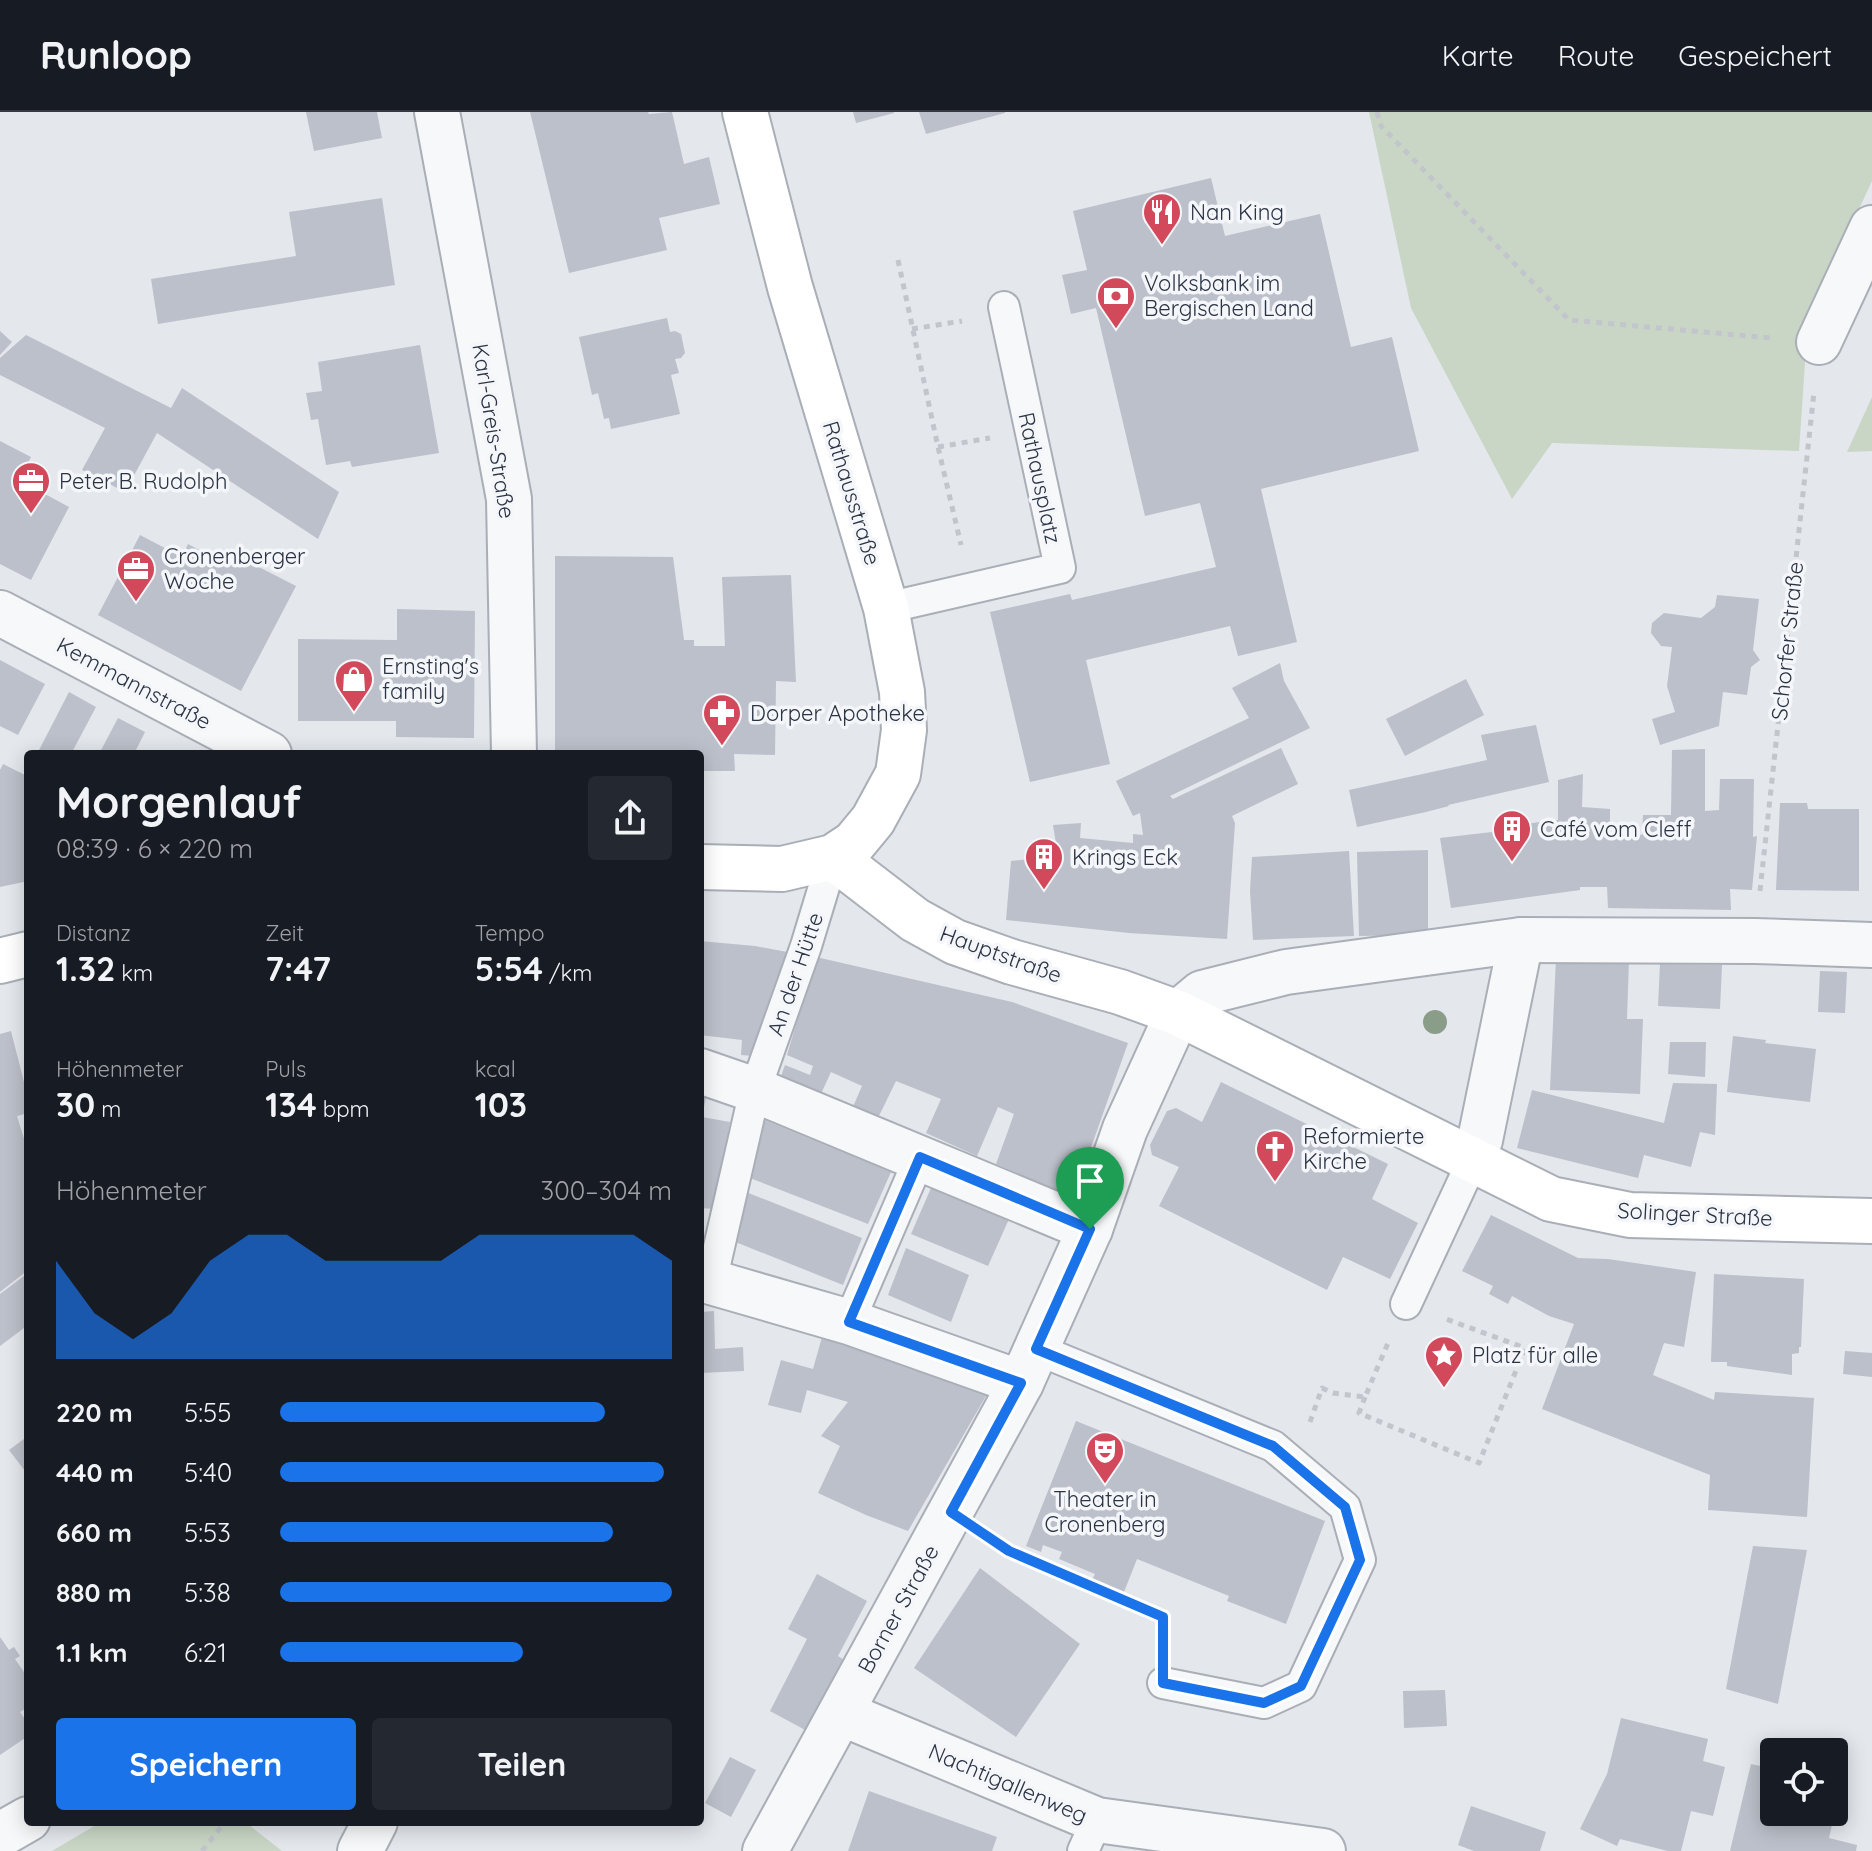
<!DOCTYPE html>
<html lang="de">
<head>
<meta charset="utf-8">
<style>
	:root { --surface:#171b24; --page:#242831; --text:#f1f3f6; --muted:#9ea1a6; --line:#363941; --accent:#1a73e8 }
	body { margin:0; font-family:Quicksand,sans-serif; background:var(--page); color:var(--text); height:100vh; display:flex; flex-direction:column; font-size:30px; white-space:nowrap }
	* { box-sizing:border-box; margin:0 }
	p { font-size:26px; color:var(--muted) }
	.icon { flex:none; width:44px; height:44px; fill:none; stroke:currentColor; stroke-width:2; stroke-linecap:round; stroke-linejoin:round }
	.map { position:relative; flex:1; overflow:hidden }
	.panel { position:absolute; left:24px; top:638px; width:680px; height:1076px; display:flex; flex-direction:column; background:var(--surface); border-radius:8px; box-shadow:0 4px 20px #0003 }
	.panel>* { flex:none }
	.buttons { position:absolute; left:1760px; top:1626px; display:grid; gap:16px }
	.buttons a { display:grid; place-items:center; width:88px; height:88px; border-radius:8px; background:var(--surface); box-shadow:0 4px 20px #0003; font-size:40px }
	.pin { position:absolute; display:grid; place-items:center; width:68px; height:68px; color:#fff; margin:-82px -34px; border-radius:50% 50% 50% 0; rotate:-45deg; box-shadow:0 0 8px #0007 }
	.pin .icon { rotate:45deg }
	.round { display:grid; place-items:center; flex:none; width:84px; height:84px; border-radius:8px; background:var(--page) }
	.head { display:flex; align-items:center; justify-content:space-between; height:136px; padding:0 32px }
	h1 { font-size:44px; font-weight:700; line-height:60px }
	.metrics { display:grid; grid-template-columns:repeat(3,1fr); gap:12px; height:136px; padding:8px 32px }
	.metrics div { display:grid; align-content:center }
	.metrics b { font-size:34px; font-weight:700 }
	.metrics small { font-size:22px; font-weight:400 }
	.metrics p { font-size:22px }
	.chart { height:224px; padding:16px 32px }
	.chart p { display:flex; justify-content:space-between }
	.chart svg { width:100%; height:144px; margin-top:8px; fill:var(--accent); opacity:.7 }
	.primary-button { display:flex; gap:16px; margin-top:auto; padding:16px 32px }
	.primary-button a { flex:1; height:92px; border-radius:8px; background:var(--accent); color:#fff; font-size:32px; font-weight:700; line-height:92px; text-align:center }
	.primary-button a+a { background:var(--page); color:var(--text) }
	ul { padding:0 32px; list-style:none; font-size:26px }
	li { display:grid; grid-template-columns:128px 96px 1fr; align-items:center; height:60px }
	li i { height:20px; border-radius:10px; background:var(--accent) }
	header { display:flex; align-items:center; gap:48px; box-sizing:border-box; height:112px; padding:0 40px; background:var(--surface); border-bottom:2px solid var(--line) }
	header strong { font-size:38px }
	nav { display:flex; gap:44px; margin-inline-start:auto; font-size:28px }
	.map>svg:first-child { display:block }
	.green { fill:#c9d6c5 }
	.building { fill:#bbc0ca }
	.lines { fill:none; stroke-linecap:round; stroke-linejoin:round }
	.lane-casing { stroke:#a9aeb7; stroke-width:34 }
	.street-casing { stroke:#a9aeb7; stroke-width:48 }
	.secondary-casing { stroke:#a9aeb7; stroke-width:48 }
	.path { stroke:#c2c5cb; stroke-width:5; stroke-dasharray:6 6; stroke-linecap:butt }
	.lane { stroke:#f7f8fa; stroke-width:30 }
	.street { stroke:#f7f8fa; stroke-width:44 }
	.secondary { stroke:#fff; stroke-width:44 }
	.tree { fill:#899d89 }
	.route-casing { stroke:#fff; stroke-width:16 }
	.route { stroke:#1a73e8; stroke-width:10 }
	.labels { text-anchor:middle; stroke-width:7; stroke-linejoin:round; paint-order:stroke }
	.poi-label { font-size:22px; fill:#2b3445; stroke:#f4f6f9; text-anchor:start }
	.street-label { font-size:22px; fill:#2b3445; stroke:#f4f6f9 }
</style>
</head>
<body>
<header>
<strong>Runloop</strong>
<nav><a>Karte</a><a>Route</a><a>Gespeichert</a></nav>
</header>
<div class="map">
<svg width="1872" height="1739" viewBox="0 0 1872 1739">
	<rect width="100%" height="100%" fill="#e4e7ec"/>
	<g class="green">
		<polygon points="1369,0 1872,0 1872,69 1808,207 1799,339 1552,331 1512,387 1411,196"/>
		<polygon points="1872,285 1872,339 1847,340"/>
		<polygon points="101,1710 245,1710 282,1739 52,1739"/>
	</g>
	<g class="building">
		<polygon points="306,0 377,0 382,26 314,39"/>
		<polygon points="530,0 648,0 649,2 672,0 684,52 709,45 720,92 659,106 667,138 569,161"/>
		<polygon points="853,0 894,0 894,1 856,11"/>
		<polygon points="919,0 1005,0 1005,1 926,22"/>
		<polygon points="1211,66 1225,124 1320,102 1351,235 1392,225 1419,339 1261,377 1297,530 1238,544 1230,514 1086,548 1110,652 1030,670 990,500 1070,482 1072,488 1216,455 1200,391 1145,404 1096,196 1071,202 1062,163 1087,158 1073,99"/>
		<polygon points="382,86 395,173 158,212 151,167 296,144 289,100"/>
		<polygon points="667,206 670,220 675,219 681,222 685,241 681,246 675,247 679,261 671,263 680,302 611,317 609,306 604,307 598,281 592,283 579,225"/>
		<polygon points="0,219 12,230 0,243"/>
		<polygon points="26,223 171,296 182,276 339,380 318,427 157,321 125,380 82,358 105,316 0,263 0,246"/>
		<polygon points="420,233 439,341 352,355 350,349 326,353 318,307 311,308 306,281 322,279 318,250"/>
		<polygon points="0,329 31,345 19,368 69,395 31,468 0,452"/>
		<polygon points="140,423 182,445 188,432 218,448 224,437 296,474 241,579 98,503"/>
		<polygon points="555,444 673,445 684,528 694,528 694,534 725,534 722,465 791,463 796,570 776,569 775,643 734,642 735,659 700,659 700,642 555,642"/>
		<polygon points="1717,483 1759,487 1753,538 1760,548 1751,555 1747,583 1723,580 1719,614 1660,633 1652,607 1675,600 1667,574 1672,535 1661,534 1651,521 1652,511 1664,501 1701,506 1715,495"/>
		<polygon points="397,497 475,499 474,626 396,625 396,609 298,609 298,527 397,528"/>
		<polygon points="0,548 45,572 18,623 0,614"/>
		<polygon points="1280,551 1284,569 1310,616 1170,684 1173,687 1281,636 1298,672 1232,704 1235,711 1227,827 1129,821 1006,808 1011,749 1058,744 1053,713 1081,711 1080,726 1133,731 1133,722 1143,723 1140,701 1133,704 1116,669 1249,606 1232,576"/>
		<polygon points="1466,567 1484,603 1405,644 1386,607"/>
		<polygon points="69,580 96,595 71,642 37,642"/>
		<polygon points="118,606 145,620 134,642 99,642"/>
		<polygon points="1536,613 1549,670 1448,693 1449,694 1426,700 1357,715 1349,678 1487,648 1481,623"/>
		<polygon points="1705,637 1705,699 1719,698 1720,667 1754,667 1753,725 1757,724 1752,778 1730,777 1731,798 1608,796 1607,775 1580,775 1580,778 1451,796 1440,726 1492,720 1492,716 1558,708 1558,668 1583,662 1582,695 1610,697 1610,722 1642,723 1643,703 1671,703 1672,638"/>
		<polygon points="3,652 25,663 28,658 28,769 0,775 0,658"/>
		<polygon points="1780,691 1807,691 1808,697 1859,697 1859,779 1776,778"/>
		<polygon points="1428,738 1428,823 1359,824 1357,740"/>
		<polygon points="1349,739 1354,824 1253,828 1250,779 1252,745"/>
		<polygon points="700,829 755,834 798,842 754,944 741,943 742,928 700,923"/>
		<polygon points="816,845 1012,890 1128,931 1094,1027 1072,1085 996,1052 1014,1002 998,995 977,1044 926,1021 941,987 896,969 878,1006 852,997 862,974 831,960 820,984 780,967 785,953 810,963 813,954 787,943"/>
		<polygon points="1556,846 1629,848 1627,907 1643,907 1640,982 1550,978"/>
		<polygon points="1660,852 1722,853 1720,897 1658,894"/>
		<polygon points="1820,859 1847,860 1845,901 1818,900"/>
		<polygon points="11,919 28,986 28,1001 17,1004 24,1027 28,1025 28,1158 0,1180 0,922"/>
		<polygon points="1733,924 1766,928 1765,931 1816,937 1810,990 1727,980"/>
		<polygon points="1670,930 1706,930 1705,965 1668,962"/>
		<polygon points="1221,970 1388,1052 1372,1087 1418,1111 1390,1167 1343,1145 1327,1178 1159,1094 1179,1055 1152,1043 1150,1033 1167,999 1176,996 1202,1010"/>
		<polygon points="1673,971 1717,972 1715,1023 1700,1020 1691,1055 1644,1043 1638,1066 1517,1036 1532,978 1664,1011"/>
		<polygon points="700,985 706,985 702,1005 730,1010 715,1097 700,1096"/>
		<polygon points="764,1008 891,1060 868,1112 750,1066"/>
		<polygon points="931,1076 1009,1107 988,1154 911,1122"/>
		<polygon points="746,1080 862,1126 843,1173 733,1129"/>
		<polygon points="1491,1103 1578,1146 1608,1147 1696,1160 1684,1235 1664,1231 1653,1263 1714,1288 1715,1280 1814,1286 1807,1405 1708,1398 1710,1363 1542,1297 1574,1212 1549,1204 1512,1184 1508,1192 1489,1182 1493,1174 1462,1159"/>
		<polygon points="906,1136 969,1163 951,1210 888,1183"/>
		<polygon points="28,1161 28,1213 0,1234 0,1182"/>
		<polygon points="1714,1162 1804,1167 1801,1235 1799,1235 1799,1241 1792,1242 1792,1263 1727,1254 1727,1250 1711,1250"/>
		<polygon points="714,1199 715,1237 743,1235 744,1259 700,1261 700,1200"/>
		<polygon points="824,1218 990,1277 908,1419 866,1403 818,1381 840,1334 821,1324 848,1290 807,1278 801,1301 768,1293 781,1248 813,1257"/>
		<polygon points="1845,1239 1872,1241 1872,1265 1843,1262"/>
		<polygon points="1076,1309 1325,1409 1286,1512 1227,1489 1229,1484 1137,1447 1124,1480 1092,1468 1095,1462 1059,1447 1062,1440 1043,1433 1041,1440 1026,1434"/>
		<polygon points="28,1324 28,1363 9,1338"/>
		<polygon points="1753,1434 1807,1438 1778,1592 1726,1577"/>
		<polygon points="980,1456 1080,1532 1016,1625 914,1556"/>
		<polygon points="817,1462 867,1489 838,1544 844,1548 807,1619 770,1599 807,1527 788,1517"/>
		<polygon points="0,1525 9,1538 14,1535 20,1544 15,1547 28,1566 28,1595 20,1600 28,1612 28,1624 0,1643"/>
		<polygon points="1445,1578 1447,1614 1404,1616 1403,1579"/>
		<polygon points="1621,1606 1708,1627 1703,1649 1725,1655 1713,1704 1691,1699 1681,1739 1668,1739 1620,1727 1617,1734 1580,1717 1607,1662"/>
		<polygon points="730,1645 756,1658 731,1705 705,1691"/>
		<polygon points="1751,1652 1774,1657 1774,1700 1835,1700 1829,1726 1857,1733 1856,1739 1730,1739"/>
		<polygon points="869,1679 997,1725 992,1739 848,1739"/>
		<polygon points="1471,1694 1546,1720 1540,1739 1474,1739 1458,1733"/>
	</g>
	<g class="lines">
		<defs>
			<g id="lane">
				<polyline points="886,496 1060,456 1004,195"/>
				<polyline points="700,1173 711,1170 755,978 806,834 833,745"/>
				<polyline points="1406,1192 1473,1048"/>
				<polyline points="849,1210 920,1045"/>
				<polyline points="1036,1237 1273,1334 1345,1395 1360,1448 1301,1574 1264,1591 1163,1571"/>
				<polyline points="1083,1739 1097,1708"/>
			</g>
			<g id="street">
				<polyline points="437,0 509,387 514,642"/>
				<polyline points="1819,230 1872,116"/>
				<polyline points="0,501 269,642"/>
				<polyline points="700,959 755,978 1090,1117"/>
				<polyline points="1473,1048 1480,1028 1521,828"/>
				<polyline points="711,1170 849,1210 1021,1271"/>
				<polyline points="841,1601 1097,1708 1323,1739"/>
				<polyline points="0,1723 28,1707"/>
				<polyline points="360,1739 375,1710"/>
				<polyline points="765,1739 1021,1271 1090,1117 1125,1017 1178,901 1202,881 1286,860 1521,828 1755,829 1872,833"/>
			</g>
			<g id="secondary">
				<polyline points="833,745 915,808 955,830 1012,850 1120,880 1178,901 1551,1087 1630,1103 1872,1109"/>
				<polyline points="700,755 782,757 833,745 854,731 873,708 898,662 904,618 902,580 886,496 790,175 745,0"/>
				<polyline points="0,849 28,842"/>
			</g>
		</defs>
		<use href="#lane" class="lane-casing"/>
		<use href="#street" class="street-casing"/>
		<use href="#secondary" class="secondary-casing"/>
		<g class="path">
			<polyline points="1377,0 1381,14 1569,208 1771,226"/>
			<polyline points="898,148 938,335 961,433"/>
			<polyline points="912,217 962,209"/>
			<polyline points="938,335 990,326"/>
			<polyline points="1760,779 1814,280"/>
			<polyline points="1365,1285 1359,1301 1479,1351 1525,1236 1446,1207"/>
			<polyline points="1310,1310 1322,1276 1333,1281 1365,1285 1388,1231"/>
			<polyline points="992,1427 1009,1439 1163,1505 1163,1527"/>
			<polyline points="202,1739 225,1710"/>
		</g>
		<use href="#lane" class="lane"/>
		<use href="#street" class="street"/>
		<use href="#secondary" class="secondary"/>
	</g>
	<circle class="tree" cx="1435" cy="910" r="12"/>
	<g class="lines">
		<defs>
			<polygon id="route" points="920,1045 1090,1117 1036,1237 1273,1334 1345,1395 1360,1448 1301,1574 1264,1591 1163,1571 1163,1505 1009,1439 951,1400 1021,1271 849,1210"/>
		</defs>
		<use href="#route" class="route-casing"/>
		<use href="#route" class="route"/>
	</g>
	<defs>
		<symbol id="restaurant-pin" viewBox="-11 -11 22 30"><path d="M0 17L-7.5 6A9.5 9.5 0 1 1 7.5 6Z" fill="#d1495b" stroke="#f4f6f9"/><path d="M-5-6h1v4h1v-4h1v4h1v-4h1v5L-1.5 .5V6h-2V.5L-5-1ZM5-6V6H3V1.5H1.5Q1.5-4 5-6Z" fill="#fff"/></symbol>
		<symbol id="bank-pin" viewBox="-11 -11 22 30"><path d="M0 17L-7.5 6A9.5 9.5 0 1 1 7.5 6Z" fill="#d1495b" stroke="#f4f6f9"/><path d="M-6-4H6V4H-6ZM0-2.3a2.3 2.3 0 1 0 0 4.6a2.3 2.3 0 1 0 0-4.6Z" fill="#fff"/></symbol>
		<symbol id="office-pin" viewBox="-11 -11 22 30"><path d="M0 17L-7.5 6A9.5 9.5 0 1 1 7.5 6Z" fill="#d1495b" stroke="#f4f6f9"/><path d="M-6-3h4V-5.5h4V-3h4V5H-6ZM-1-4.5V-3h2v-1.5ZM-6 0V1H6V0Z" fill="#fff"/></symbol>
		<symbol id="shop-pin" viewBox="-11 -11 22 30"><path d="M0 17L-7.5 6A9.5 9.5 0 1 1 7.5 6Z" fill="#d1495b" stroke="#f4f6f9"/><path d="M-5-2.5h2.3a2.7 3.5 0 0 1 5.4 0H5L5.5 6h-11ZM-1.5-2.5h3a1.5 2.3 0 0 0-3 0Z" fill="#fff"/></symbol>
		<symbol id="pharmacy-pin" viewBox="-11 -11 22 30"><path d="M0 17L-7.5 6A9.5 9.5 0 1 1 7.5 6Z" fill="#d1495b" stroke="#f4f6f9"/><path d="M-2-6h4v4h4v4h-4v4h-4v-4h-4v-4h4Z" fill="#fff"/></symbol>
		<symbol id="building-pin" viewBox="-11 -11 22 30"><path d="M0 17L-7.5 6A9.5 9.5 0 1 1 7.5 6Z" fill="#d1495b" stroke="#f4f6f9"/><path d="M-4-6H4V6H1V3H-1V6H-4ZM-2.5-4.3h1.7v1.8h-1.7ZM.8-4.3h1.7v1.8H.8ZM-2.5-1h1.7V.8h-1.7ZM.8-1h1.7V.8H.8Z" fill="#fff"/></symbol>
		<symbol id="church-pin" viewBox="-11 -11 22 30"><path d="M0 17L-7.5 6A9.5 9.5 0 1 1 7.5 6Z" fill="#d1495b" stroke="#f4f6f9"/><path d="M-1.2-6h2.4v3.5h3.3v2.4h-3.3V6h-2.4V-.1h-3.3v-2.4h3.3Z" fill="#fff"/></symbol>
		<symbol id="sight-pin" viewBox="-11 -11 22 30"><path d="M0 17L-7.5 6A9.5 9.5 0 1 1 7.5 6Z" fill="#d1495b" stroke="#f4f6f9"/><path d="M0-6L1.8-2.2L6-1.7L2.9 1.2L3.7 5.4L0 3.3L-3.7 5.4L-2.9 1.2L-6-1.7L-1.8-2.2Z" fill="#fff"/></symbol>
		<symbol id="theatre-pin" viewBox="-11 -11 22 30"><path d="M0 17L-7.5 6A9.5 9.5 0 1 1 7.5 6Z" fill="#d1495b" stroke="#f4f6f9"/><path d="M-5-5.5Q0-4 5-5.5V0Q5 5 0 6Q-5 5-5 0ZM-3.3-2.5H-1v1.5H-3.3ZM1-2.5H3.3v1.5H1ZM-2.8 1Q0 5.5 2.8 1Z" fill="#fff"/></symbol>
	</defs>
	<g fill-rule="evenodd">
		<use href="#restaurant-pin" x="1140" y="78" width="44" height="60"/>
		<use href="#bank-pin" x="1094" y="162" width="44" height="60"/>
		<use href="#office-pin" x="9" y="347" width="44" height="60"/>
		<use href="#office-pin" x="114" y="435" width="44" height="60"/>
		<use href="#shop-pin" x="332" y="545" width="44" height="60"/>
		<use href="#pharmacy-pin" x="700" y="579" width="44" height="60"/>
		<use href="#building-pin" x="1490" y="695" width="44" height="60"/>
		<use href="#building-pin" x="1022" y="723" width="44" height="60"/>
		<use href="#church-pin" x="1253" y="1015" width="44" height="60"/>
		<use href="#sight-pin" x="1422" y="1221" width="44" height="60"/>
		<use href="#theatre-pin" x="1083" y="1317" width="44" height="60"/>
	</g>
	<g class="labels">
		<g class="poi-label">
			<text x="1190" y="108">Nan King</text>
			<text x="1144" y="179">Volksbank im<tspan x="1144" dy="25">Bergischen Land</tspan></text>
			<text x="59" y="377">Peter B. Rudolph</text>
			<text x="164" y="452">Cronenberger<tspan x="164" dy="25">Woche</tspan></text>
			<text x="382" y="562">Ernsting's<tspan x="382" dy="25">family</tspan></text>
			<text x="750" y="609">Dorper Apotheke</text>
			<text x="1540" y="725">Café vom Cleff</text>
			<text x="1072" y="753">Krings Eck</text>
			<text x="1303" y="1032">Reformierte<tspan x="1303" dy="25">Kirche</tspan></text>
			<text x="1472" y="1251">Platz für alle</text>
			<text x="1105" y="1395" text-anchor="middle">Theater in<tspan x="1105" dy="25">Cronenberg</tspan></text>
		</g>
		<g class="street-label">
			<text transform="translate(494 319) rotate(81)" y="8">Karl-Greis-Straße</text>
			<text transform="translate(1040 366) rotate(78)" y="8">Rathausplatz</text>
			<text transform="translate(852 381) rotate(73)" y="8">Rathausstraße</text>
			<text transform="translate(1787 529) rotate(-84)" y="8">Schorfer Straße</text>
			<text transform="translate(134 571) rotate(28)" y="8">Kemmannstraße</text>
			<text transform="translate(1001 842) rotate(20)" y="8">Hauptstraße</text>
			<text transform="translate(795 862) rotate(-71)" y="8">An der Hütte</text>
			<text transform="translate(1695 1102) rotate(3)" y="8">Solinger Straße</text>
			<text transform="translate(898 1497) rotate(-61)" y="8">Borner Straße</text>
			<text transform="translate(1008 1671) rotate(23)" y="8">Nachtigallenweg</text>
		</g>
	</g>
</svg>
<div class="buttons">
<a><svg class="icon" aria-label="locate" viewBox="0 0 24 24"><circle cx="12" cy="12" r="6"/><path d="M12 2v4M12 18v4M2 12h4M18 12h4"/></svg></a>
</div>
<div class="pin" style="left:1090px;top:1117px;background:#1e9e55"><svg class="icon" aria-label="arrive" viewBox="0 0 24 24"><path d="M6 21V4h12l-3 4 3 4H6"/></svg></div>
<section class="panel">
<div class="head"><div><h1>Morgenlauf</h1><p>08:39 · 6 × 220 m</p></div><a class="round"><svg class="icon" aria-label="share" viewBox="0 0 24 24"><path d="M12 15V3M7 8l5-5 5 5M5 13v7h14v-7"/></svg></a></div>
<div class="metrics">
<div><p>Distanz</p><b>1.32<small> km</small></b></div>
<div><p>Zeit</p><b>7:47</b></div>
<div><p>Tempo</p><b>5:54<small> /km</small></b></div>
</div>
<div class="metrics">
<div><p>Höhenmeter</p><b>30<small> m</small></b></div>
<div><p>Puls</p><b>134<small> bpm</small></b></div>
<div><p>kcal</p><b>103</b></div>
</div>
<div class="chart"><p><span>Höhenmeter</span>300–304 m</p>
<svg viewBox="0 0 160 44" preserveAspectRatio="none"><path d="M0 44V14L10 30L20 38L30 30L40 14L50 6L60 6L70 14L80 14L90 14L100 14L110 6L120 6L130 6L140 6L150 6L160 14V44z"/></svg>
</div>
<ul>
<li><b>220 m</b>5:55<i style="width:83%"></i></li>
<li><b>440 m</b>5:40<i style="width:98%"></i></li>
<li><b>660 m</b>5:53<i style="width:85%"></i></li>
<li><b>880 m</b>5:38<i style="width:100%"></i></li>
<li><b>1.1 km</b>6:21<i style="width:62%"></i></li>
</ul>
<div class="primary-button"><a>Speichern</a><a>Teilen</a></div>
</section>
</div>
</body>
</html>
